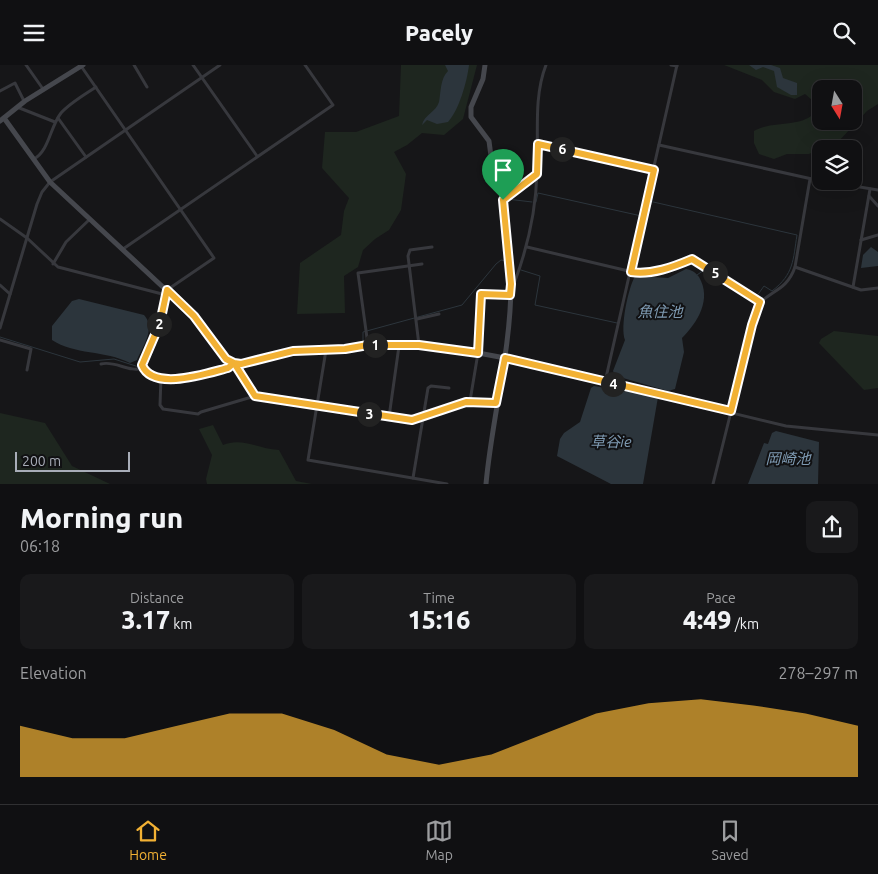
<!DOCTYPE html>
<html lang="en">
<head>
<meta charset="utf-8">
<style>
	:root { --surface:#101012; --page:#19191b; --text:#f1f3f6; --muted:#9c9d9f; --line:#303032; --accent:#f2b134 }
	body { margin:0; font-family:Ubuntu,"Noto Sans JP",sans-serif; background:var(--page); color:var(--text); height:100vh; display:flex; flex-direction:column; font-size:19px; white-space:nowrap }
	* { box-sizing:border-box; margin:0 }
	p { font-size:16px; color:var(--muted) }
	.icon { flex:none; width:28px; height:28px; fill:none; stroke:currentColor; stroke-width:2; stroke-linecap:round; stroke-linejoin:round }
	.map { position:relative; height:419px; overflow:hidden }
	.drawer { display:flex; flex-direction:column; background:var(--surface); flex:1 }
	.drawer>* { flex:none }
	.needle { width:32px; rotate:169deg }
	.controls { position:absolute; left:812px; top:15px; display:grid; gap:10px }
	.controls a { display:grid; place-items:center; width:50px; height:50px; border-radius:10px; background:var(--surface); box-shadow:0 5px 20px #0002,0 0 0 1px var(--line); font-size:25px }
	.scale { position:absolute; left:15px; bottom:12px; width:115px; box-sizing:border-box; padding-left:5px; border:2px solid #a8adb8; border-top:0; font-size:14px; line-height:18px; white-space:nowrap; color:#a8adb8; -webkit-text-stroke:4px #111113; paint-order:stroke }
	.pin { position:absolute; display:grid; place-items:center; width:42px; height:42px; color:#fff; margin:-51px -21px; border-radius:50% 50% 50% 0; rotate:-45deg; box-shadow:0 0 5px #0007 }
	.pin .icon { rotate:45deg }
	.km { position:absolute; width:25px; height:25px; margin:-12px; border-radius:50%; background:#222; color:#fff; font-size:14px; line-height:25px; text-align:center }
	.round { display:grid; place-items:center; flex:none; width:52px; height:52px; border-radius:10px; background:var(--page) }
	.summary { display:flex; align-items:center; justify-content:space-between; height:85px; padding:0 20px }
	h1 { font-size:28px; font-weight:800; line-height:38px }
	.stats { display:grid; grid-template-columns:repeat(3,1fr); gap:8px; height:85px; padding:5px 20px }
	.stats div { display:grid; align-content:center; border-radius:10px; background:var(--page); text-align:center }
	.stats b { font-size:25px; font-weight:800 }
	.stats small { font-size:14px; font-weight:400 }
	.stats p { font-size:14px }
	.chart { height:140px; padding:10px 20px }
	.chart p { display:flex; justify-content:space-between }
	.chart svg { width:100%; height:90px; margin-top:5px; fill:var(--accent); opacity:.7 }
	header { display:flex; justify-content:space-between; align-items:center; height:65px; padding:0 20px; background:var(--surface); font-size:22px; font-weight:800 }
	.tabs { display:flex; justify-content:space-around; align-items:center; height:70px; border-top:1px solid var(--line); background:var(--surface); font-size:14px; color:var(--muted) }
	.tabs a { display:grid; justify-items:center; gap:2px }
	.tabs .current { color:var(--accent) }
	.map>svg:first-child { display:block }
	.green { fill:#1e261f; fill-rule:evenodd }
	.water { fill:#2c353c }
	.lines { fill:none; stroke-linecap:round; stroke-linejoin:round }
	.stream { stroke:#2c353c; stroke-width:1 }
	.street { stroke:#37383d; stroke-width:3 }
	.secondary { stroke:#45474d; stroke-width:5 }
	.route-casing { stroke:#fff; stroke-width:10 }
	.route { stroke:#f2b134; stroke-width:6 }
	.labels { text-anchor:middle; stroke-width:4; stroke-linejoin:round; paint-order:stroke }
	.water-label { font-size:15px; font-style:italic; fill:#7f9bb3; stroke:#111113 }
</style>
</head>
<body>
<header><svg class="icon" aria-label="menu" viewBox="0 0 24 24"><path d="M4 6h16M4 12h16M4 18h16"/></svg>Pacely<svg class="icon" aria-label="search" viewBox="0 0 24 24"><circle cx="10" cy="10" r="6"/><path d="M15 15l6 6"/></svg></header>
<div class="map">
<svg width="878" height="419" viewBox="0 0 878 419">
	<rect width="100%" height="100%" fill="#161618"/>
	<g class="green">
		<polygon points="401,0 477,0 463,54 444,70 422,68 407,80 394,87 406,109 401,145 389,165 375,174 363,185 358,202 344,211 345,248 297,249 300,198 341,170 344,146 349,133 322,103 325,67 356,67 399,51"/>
		<path d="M724,0H878V39L867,46L838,77L809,89H787L774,94L759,89L754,78V66C774,54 809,65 819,41L805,29L795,34L774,27L762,15ZM821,24H854V56H821Z"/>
		<polygon points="834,266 878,271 878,323 864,325 819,278 821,274"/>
		<polygon points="0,348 45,358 72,401 110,419 0,419"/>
		<path d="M213,360L223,380C242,372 259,384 279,385L296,416L312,419H207L206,414L212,390L199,364Z"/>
	</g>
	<g class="water">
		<path d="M445,0H469C467,17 459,45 448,57L437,59L427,55L422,60C424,50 436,47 439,37C441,27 440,14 448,6Z"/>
		<polygon points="749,0 771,0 780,3 783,13 797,18 797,30 791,30 777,22 774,6 763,2 756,5"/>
		<polygon points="871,182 878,187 878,201 861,203 863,190"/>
		<path d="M686,204C692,205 695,207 699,212C712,234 698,257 682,273L684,287L675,324L668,326L616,311L613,306L625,275C620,262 628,224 635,211L668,213Z"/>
		<path d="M79,234L144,250C156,263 143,281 137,295L130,298C105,285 74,290 52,275V261L72,236Z"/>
		<polygon points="594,321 658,332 643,419 611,419 557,391 560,374 564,368 580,357 591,323"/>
		<polygon points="776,366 819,377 818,419 748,419 764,378 768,379 772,368"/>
	</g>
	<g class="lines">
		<g class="stream">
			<polyline points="507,134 532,137"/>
			<path d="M536,137L538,128L646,152L649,136L797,170C793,195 794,209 772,226L764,221L754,235L708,211L704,205L697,210"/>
			<polyline points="521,205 540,211 535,240 617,258"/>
			<polyline points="0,272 80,297 114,294 139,302"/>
			<polyline points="349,280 363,278 363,267 462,240 496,199 501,195 507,196"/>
			<polyline points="309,282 318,282"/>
			<polyline points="239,303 291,290"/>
			<polyline points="142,305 149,311 174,319 235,304"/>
		</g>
		<g class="street">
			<polyline points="26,0 43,24"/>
			<polyline points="134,0 147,22"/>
			<polyline points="193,0 257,91"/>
			<polyline points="671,0 677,1"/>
			<polyline points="81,1 214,193 167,225 160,258 142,300 146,307 179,315 228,303 234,298 255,331 411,355 466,337 496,338"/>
			<polyline points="0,26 15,18 24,36"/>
			<polyline points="17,42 55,57"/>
			<polyline points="58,53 86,92"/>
			<polyline points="538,79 654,105"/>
			<polyline points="659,80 821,116"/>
			<path d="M34,94C49,86 50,62 61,48C70,38 84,30 96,22"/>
			<polyline points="824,116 878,125"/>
			<polyline points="869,131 878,141"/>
			<polyline points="504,134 537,109"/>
			<polyline points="0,154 27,173 58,202 166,230"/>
			<polyline points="861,175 878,170"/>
			<polyline points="527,182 637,208 669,203 692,194 761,237"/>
			<polyline points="123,184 333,40 305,0"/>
			<polyline points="53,199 66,177 90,154"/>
			<polyline points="795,202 861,225 878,223"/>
			<path d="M511,218L515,216C528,181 536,145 537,107C539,72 533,33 546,0"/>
			<polyline points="0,220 10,229"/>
			<polyline points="853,222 870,124"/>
			<polyline points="417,254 439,249"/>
			<polyline points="0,263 37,139 42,127 50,117 220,0"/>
			<polyline points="0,275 31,284 27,305"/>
			<polyline points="368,280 358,208 422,199"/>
			<polyline points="419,280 408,191 410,185 432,182"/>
			<polyline points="326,285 308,395 447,419"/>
			<polyline points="505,293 786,361 878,370"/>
			<path d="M101,299C115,295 129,308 143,303"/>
			<polyline points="161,312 160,340 163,344 198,349 201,347 255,331"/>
			<polyline points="605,317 677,0"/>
			<polyline points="470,336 478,288 481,229 510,231"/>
			<polyline points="389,352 399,281"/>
			<polyline points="413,413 428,323 431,321 449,323"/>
			<path d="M713,419L757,242C768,225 786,228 795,202L810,114"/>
		</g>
		<g class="secondary">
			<path d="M485,0L483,14L471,42V52L489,76L494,114L502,127C507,157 511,189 511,218C511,286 492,352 486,419"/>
			<polyline points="4,53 50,117 194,251 227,294 234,298 241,299 293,286 392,280 446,282 505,293"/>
			<polyline points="0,56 25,36 83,0"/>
		</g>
	</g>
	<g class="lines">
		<defs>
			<path id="route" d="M503,135L511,219L510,230L481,229L478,288L419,280H368L345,284L293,286L241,299L234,298L228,303C208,308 153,327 142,300L160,258L167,225L194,251L226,294L234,298L255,331L412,355L466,337L496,338L505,293L731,346L752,260L760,237L692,194C673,202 652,210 631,207L654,105L538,79L537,109L503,135"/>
		</defs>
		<use href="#route" class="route-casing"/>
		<use href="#route" class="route"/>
	</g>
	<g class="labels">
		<g class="water-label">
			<text x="660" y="252">魚住池</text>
			<text x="611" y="382">草谷ie</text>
			<text x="788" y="399">岡崎池</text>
		</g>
	</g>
</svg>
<div class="controls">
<a><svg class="needle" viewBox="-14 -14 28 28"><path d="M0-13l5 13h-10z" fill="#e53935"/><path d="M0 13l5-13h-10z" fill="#9c9d9f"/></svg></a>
<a><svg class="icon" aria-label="layers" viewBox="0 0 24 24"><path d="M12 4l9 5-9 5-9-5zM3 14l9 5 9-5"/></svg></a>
</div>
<div class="scale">200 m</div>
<div class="pin" style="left:503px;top:135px;background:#1e9e55"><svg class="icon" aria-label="arrive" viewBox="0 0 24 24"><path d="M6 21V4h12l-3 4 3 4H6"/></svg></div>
<b class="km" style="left:375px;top:280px">1</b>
<b class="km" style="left:159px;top:259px">2</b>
<b class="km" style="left:369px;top:349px">3</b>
<b class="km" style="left:613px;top:319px">4</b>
<b class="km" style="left:715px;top:208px">5</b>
<b class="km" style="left:562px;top:84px">6</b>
</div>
<section class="drawer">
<div class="summary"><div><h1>Morning run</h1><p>06:18</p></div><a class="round"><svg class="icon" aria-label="share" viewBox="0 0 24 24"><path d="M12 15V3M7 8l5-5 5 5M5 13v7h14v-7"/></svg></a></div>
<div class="stats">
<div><p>Distance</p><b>3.17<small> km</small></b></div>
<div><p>Time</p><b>15:16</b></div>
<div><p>Pace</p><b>4:49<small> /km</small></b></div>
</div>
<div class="chart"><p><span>Elevation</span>278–297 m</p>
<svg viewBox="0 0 160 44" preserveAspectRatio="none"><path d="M0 44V19L10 25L20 25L30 19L40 13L50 13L60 21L70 33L80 38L90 33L100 23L110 13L120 8L130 6L140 9L150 13L160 19V44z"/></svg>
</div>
</section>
<nav class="tabs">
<a class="current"><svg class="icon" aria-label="home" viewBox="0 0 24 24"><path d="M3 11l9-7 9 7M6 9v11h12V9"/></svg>Home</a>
<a><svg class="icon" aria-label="map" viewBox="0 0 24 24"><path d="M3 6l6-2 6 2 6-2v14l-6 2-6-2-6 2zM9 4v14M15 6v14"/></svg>Map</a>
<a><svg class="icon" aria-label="saved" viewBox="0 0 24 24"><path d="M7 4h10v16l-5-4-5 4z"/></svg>Saved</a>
</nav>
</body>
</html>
